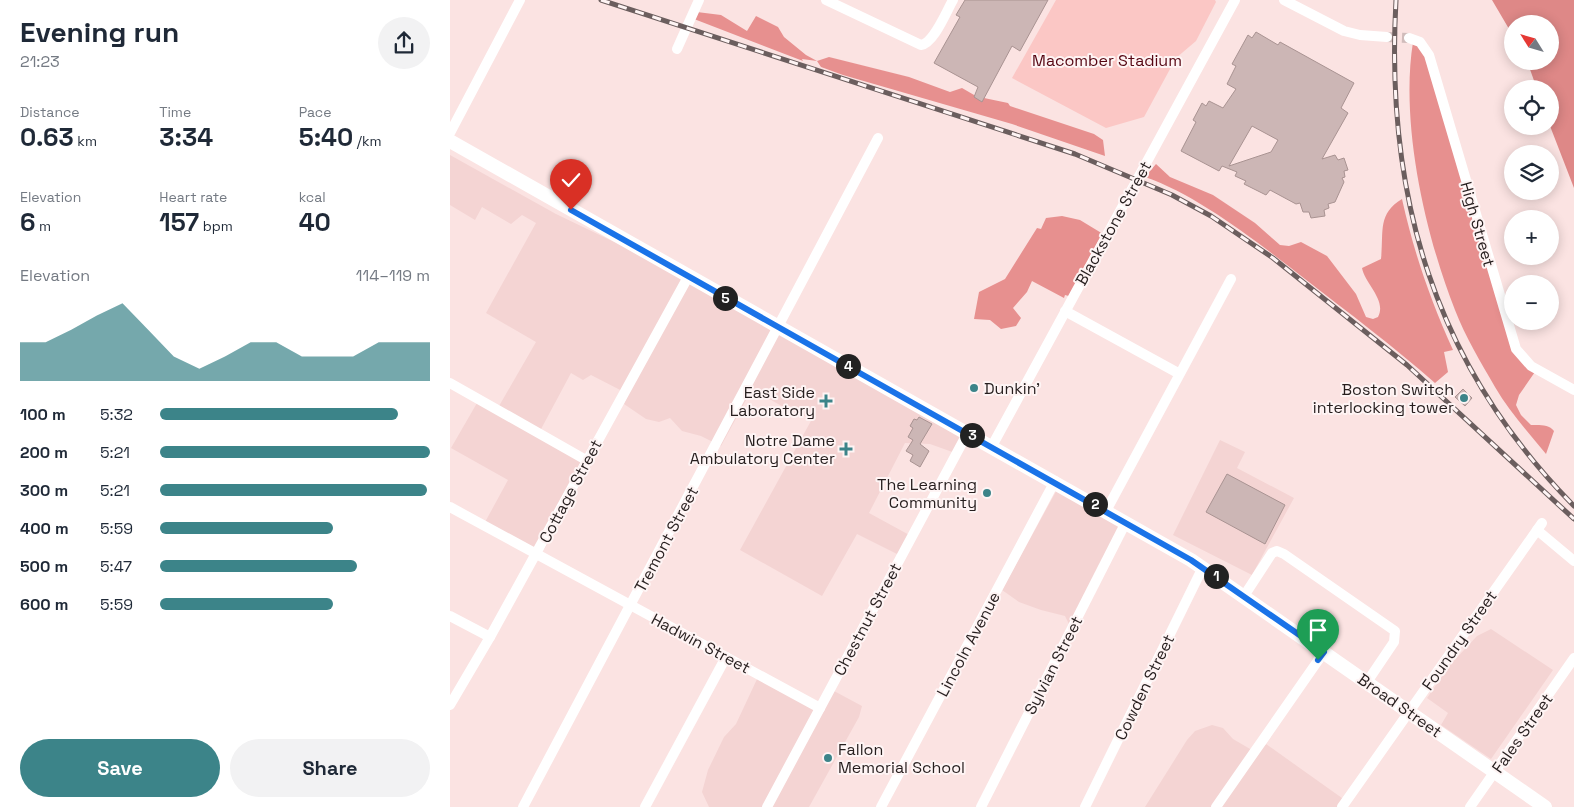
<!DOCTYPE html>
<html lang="en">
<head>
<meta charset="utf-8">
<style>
	:root { --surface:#fff; --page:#f2f2f3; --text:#1f2937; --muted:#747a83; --accent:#3c8489 }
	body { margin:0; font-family:"Space Grotesk",sans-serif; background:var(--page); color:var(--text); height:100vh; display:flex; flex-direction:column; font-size:19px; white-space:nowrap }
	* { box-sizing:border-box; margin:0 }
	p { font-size:16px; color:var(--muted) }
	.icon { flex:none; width:28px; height:28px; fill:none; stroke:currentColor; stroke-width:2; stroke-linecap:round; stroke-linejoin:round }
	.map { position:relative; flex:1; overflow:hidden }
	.sheet { display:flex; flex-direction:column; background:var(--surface); width:450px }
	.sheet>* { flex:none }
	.needle { width:32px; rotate:307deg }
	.controls { position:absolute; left:1054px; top:15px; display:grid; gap:10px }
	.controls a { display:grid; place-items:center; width:55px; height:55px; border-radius:50%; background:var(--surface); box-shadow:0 2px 12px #0003; font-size:25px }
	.pin { position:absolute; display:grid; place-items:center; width:42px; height:42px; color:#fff; margin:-51px -21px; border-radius:50% 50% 50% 0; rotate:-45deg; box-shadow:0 0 5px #0007 }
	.pin .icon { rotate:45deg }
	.km { position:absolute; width:25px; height:25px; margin:-12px; border-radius:50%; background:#222; color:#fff; font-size:14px; line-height:25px; text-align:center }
	.round { display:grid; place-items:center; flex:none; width:52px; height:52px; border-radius:26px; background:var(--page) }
	.overview { display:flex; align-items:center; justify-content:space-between; height:85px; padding:0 20px }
	h1 { font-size:28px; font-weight:700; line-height:38px }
	.figures { display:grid; grid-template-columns:repeat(3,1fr); gap:8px; height:85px; padding:5px 20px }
	.figures div { display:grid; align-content:center }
	.figures b { font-size:25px; font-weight:700 }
	.figures small { font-size:14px; font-weight:400 }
	.figures p { font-size:14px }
	.chart { height:140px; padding:10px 20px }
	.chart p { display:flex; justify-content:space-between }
	.chart svg { width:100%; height:90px; margin-top:5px; fill:var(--accent); opacity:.7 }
	.action { display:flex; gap:10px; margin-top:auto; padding:10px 20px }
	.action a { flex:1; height:58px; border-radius:30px; background:var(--accent); color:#fff; font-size:20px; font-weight:700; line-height:58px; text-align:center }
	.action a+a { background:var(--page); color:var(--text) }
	ul { padding:0 20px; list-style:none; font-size:16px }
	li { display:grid; grid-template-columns:80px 60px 1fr; align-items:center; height:38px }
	li i { height:12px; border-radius:6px; background:var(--accent) }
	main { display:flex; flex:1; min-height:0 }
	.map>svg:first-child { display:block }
	.built { fill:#f4d4d3 }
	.green { fill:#fbc7c5 }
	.forest { fill:#e7908f }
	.water { fill:#de8887 }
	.building { fill:#ccb6b5; stroke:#a99392; fill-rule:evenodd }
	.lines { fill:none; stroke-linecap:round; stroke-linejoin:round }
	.minor-tunnel { stroke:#d0bcbb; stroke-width:10; stroke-dasharray:10 5; stroke-linecap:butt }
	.minor { stroke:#fff; stroke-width:10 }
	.major { stroke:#fff; stroke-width:14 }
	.rail-casing { stroke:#6b5e5e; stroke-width:5 }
	.rail { stroke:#fef4f4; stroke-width:3; stroke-dasharray:9; stroke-linecap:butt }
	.route-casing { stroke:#fff; stroke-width:10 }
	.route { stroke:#1a73e8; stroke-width:6 }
	.poi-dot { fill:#3c8489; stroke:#fef4f4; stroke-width:2 }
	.labels { text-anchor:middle; stroke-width:4; stroke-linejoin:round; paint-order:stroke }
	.park-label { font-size:16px; fill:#550612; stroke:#fef4f4 }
	.street-label { font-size:16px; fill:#261e1e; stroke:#fef4f4 }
	.poi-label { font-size:16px; fill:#261e1e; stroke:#fef4f4; text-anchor:end }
</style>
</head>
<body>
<main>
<section class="sheet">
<div class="overview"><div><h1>Evening run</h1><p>21:23</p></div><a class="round"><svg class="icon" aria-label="share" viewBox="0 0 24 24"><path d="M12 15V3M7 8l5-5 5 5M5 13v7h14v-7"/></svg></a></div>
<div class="figures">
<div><p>Distance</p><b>0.63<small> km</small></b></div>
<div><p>Time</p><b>3:34</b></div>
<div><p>Pace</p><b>5:40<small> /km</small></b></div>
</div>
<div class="figures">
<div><p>Elevation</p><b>6<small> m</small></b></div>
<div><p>Heart rate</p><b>157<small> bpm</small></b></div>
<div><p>kcal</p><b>40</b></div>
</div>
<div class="chart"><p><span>Elevation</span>114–119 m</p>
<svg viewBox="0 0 160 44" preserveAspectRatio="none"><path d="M0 44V25L10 25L20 19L30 12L40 6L50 19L60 32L70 38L80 32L90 25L100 25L110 32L120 32L130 32L140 25L150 25L160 25V44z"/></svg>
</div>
<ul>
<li><b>100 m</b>5:32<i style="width:88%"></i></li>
<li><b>200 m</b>5:21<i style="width:100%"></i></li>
<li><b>300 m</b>5:21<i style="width:99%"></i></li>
<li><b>400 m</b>5:59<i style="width:64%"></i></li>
<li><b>500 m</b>5:47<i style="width:73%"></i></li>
<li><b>600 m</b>5:59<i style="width:64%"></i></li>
</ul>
<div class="action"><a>Save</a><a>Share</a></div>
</section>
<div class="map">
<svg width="1124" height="807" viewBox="0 0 1124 807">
	<rect width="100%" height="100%" fill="#fbe3e2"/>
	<g class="built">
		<polygon points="0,155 106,214 241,279 519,434 508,454 480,444 455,443 419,513 463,537 453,557 407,534 372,596 290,550 362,419 335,408 302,389 271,446 251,436 232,431 220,418 209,422 196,419 174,404 178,394 141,375 133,380 121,373 90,431 140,464 95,548 90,555 34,524 58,480 1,448 27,403 45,413 86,342 36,313 86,223 72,215 61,224 32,207 25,220 0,205"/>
		<polygon points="770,440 795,452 787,468 844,498 802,575 723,535"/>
		<polygon points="609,486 677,524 623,632 615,616 591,610 569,602 552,590"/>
		<polygon points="1041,629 1103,670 1041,759 991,725 998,713 977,698 1000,665 1027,636"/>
		<polygon points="308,677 370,708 384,691 412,706 409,717 359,807 259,807 252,792 258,770 274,737 286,724"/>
		<polygon points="762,725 773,728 783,739 807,753 816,744 899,803 896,807 695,807 737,740 745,731"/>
	</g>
	<polygon class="green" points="606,0 765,0 766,2 746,41 726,58 694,117 656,128 562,78"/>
	<g class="forest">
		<polygon points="247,12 271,15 297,31 306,16 328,27 334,37 356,55 367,61 379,57 459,77 500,92 512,88 531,99 534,98 558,103 560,106 644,134 653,140 655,156 562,124 393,75 371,67 367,61 352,59 353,61 244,19"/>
		<path d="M963,42L968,44L985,67L1068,345L1087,369L1069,395L1066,405L1071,415L1081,425C1089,425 1099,424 1104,431L1096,454C1078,432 1059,411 1045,387C1031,363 1015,336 1005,310C975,234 950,123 963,42Z"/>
		<path d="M706,164L720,177L763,195L805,223L830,245L839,246L851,242L877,256L906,294L916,317L923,319L928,317C937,300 915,284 912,268L931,259C934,232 927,214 952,199C964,253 980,299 1003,350L994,352L998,372L985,383C943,346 899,313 855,279C810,244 748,195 695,177Z"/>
		<polygon points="612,216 630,220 658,237 626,298 615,295 614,298 582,281 577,292 563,308 571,318 566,326 551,329 540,320 524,319 529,292 555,279 587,228 591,229 596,218"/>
	</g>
	<polygon class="water" points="1042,0 1124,0 1124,188 1100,126 1100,89 1087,89 1077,61 1100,61 1100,24 1062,24 1062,34"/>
	<g class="building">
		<polygon points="515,0 598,0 570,51 562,46 532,102 524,97 528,87 484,63 510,17 506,15"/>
		<path d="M806,32L828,45L830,42L904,83L891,108L898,113L872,159L885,155L888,160L894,158L898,170L894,171L895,177L892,178L894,182L885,202L878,204L879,208L874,210L875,216L861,218L859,212H853L850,203L846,204L820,190L816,195L794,184L796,181L785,176L787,172L772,166L769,171L731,151L746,122L743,120L752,103L756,106L759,101L773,108L786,89L777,84L786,66L782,64L798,35L802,38ZM802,126L828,140L821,152L779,166Z"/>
		<polygon points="1013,389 1022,398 1015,406 1005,397"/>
		<polygon points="469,417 482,424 470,444 479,451 470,467 460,461 463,455 456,451 463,440 458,437 463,428 460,426 464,419 467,420"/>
		<polygon points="777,474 835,505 815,544 756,512"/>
	</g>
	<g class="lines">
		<polyline class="minor-tunnel" points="937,37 959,38"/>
		<g class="minor">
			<path d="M376,0L471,45C484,43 496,12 503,0"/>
			<polyline points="834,0 894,31 910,35 937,37"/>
			<polyline points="959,38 970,42 979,55 1066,349 1081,366 1124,390"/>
			<polyline points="227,49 249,0"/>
			<polyline points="0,133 70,0"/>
			<polyline points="615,311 728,373"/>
			<polyline points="0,383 136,460"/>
			<polyline points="542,446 785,0"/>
			<polyline points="0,507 370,708"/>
			<polyline points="656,511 781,279"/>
			<polyline points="1087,530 1124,561"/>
			<polyline points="794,596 822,553 827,551 834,554 945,631 944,642 917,682"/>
			<polyline points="0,616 40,637"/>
			<polyline points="0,705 40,637 238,277"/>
			<polyline points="73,807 428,138"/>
			<polyline points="195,807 276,657"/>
			<polyline points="317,807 518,432"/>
			<polyline points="431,807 605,481"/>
			<polyline points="531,807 676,522"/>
			<polyline points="635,807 753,567"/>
			<polyline points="766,807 874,652"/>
			<polyline points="892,807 1092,523"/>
			<polyline points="1020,807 1124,658"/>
		</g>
		<polyline class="major" points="0,141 741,560 1095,807"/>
		<defs>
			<g id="rail">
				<polyline points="151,0 625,154 722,195 761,216 823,258 957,365 1124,519"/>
				<path d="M946,0C935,196 984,364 1124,506"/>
			</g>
		</defs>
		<use href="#rail" class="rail-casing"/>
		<use href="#rail" class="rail"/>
	</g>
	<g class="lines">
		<defs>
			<polyline id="route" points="121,210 741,560 874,652 868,660"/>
		</defs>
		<use href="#route" class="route-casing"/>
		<use href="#route" class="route"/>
	</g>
	<g class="poi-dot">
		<circle cx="524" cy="388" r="5"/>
		<circle cx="1014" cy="398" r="5"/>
		<path d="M373.5 393.5h5v5h5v5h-5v5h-5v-5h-5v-5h5z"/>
		<path d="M393.5 441.5h5v5h5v5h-5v5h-5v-5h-5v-5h5z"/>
		<circle cx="537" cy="493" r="5"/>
		<circle cx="378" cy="758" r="5"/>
	</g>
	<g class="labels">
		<g class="park-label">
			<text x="657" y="66">Macomber Stadium</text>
		</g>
		<g class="street-label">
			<text transform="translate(663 223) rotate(-61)" y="6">Blackstone Street</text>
			<text transform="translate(1028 224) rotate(74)" y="6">High Street</text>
			<text transform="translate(120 491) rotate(-62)" y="6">Cottage Street</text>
			<text transform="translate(216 539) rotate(-62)" y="6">Tremont Street</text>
			<text transform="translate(417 619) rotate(-62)" y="6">Chestnut Street</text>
			<text transform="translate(1009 640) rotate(-55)" y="6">Foundry Street</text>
			<text transform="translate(251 643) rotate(28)" y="6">Hadwin Street</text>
			<text transform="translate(518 644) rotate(-62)" y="6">Lincoln Avenue</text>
			<text transform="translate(603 665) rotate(-63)" y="6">Sylvian Street</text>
			<text transform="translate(694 687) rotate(-64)" y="6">Cowden Street</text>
			<text transform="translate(950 705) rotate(35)" y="6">Broad Street</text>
			<text transform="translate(1072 733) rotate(-55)" y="6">Fales Street</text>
		</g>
		<g class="poi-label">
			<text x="534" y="394" text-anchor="start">Dunkin'</text>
			<text x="1004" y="395">Boston Switch<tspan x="1004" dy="18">interlocking tower</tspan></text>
			<text x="365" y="398">East Side<tspan x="365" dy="18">Laboratory</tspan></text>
			<text x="385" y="446">Notre Dame<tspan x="385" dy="18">Ambulatory Center</tspan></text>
			<text x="527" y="490">The Learning<tspan x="527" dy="18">Community</tspan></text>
			<text x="388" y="755" text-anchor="start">Fallon<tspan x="388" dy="18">Memorial School</tspan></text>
		</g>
	</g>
</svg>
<div class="controls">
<a><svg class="needle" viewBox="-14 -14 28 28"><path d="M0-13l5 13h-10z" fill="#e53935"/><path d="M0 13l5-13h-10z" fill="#747a83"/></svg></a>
<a><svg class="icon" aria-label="locate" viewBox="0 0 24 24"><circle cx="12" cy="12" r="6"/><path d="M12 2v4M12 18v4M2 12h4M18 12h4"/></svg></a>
<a><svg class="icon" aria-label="layers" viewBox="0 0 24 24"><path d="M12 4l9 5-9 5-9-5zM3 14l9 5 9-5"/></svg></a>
<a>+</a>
<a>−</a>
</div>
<div class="pin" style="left:868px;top:660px;background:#1e9e55"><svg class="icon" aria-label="arrive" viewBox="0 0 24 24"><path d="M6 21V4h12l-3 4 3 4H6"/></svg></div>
<div class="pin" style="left:121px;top:210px;background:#d93025"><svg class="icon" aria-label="check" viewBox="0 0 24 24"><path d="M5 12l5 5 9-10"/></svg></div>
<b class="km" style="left:766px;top:576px">1</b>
<b class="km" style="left:645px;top:504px">2</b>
<b class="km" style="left:522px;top:435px">3</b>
<b class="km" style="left:398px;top:366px">4</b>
<b class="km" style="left:275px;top:298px">5</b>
</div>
</main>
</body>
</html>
